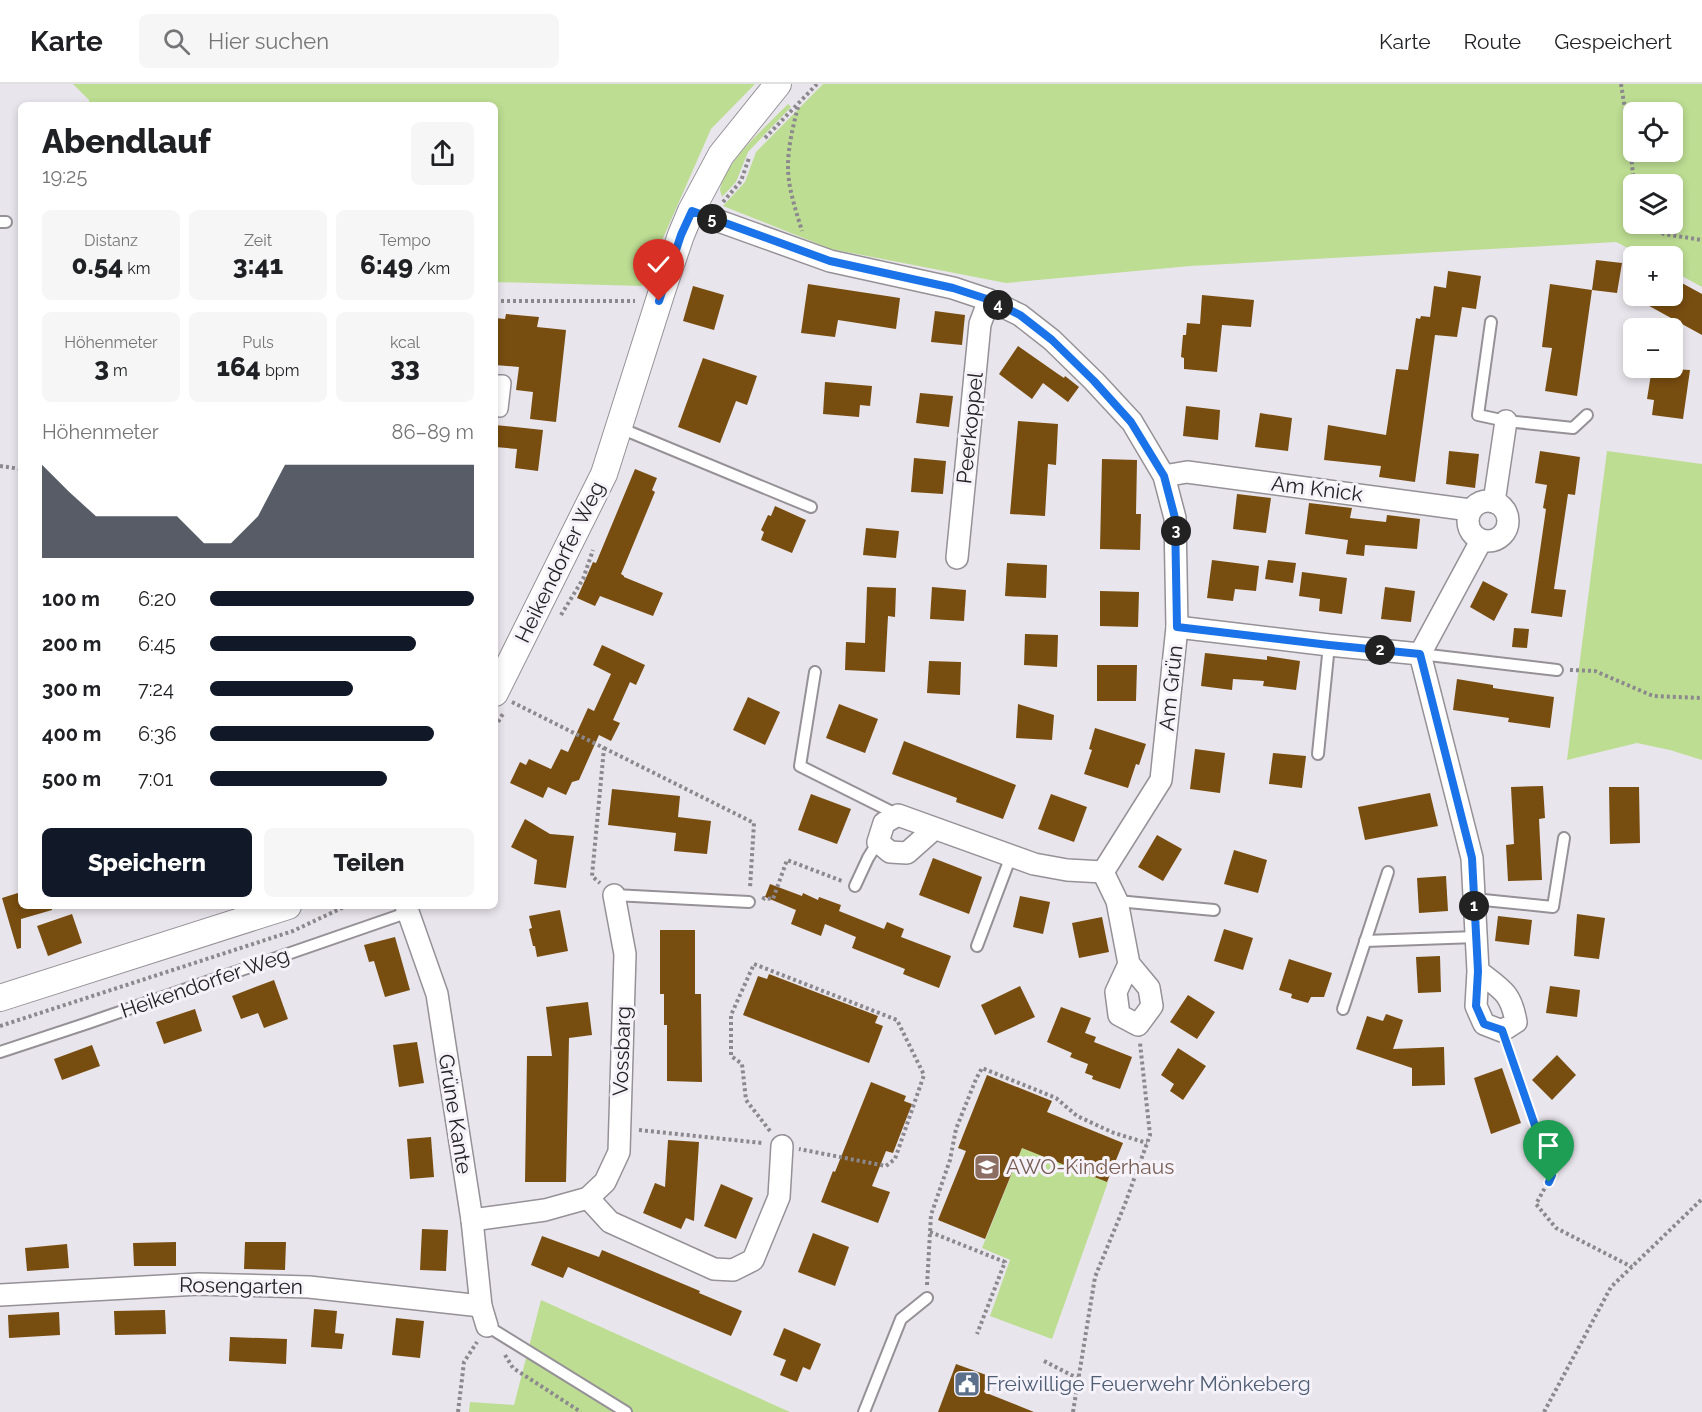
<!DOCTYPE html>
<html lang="de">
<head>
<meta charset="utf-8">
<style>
	:root { --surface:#fff; --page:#f6f6f6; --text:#202124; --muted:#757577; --line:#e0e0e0; --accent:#111827 }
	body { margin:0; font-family:Raleway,sans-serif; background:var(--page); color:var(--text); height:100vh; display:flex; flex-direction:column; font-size:22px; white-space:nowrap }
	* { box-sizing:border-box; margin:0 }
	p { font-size:20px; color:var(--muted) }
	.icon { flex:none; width:33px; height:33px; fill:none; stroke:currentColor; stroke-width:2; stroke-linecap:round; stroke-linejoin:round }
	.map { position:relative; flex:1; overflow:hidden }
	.panel { position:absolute; left:18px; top:18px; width:480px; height:807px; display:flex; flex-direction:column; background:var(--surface); border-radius:9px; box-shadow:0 3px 9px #0003 }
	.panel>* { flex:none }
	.controls { position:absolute; left:1623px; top:18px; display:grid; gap:12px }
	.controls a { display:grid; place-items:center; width:60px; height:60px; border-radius:9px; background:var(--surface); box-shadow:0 3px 9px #0003; font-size:30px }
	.pin { position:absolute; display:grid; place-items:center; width:51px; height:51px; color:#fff; margin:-62px -26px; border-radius:50% 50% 50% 0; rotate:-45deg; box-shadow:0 0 6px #0007 }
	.pin .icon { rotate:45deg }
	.km { position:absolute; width:30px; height:30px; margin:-15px; border-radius:50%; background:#222; color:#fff; font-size:16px; line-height:30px; text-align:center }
	.round { display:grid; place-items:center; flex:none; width:63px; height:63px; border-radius:9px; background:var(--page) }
	.head { display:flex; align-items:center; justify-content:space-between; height:102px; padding:0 24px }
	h1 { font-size:33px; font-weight:800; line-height:45px }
	.metrics { display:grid; grid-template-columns:repeat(3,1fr); gap:9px; height:102px; padding:6px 24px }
	.metrics div { display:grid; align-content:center; border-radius:9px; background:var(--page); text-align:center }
	.metrics b { font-size:26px; font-weight:800 }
	.metrics small { font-size:16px; font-weight:400 }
	.metrics p { font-size:16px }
	.chart { height:168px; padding:12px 24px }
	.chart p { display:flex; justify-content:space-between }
	.chart svg { width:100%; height:108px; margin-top:6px; fill:var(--accent); opacity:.7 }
	.primary-button { display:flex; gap:12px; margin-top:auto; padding:12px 24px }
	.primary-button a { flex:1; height:69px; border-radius:9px; background:var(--accent); color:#fff; font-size:24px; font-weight:800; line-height:69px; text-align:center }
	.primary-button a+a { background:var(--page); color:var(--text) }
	ul { padding:0 24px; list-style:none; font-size:20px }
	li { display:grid; grid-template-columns:96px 72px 1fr; align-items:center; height:45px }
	li i { height:15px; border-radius:8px; background:var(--accent) }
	header { display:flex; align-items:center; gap:36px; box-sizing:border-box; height:84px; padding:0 30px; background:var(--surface); border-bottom:2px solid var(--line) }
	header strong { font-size:28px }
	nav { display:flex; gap:33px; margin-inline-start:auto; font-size:21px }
	.search { width:420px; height:54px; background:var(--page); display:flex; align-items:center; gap:15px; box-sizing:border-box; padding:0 21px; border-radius:9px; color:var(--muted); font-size:22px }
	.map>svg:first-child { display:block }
	.green { fill:#bddd92; fill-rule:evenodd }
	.building { fill:#784d10 }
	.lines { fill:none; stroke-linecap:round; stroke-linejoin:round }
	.service-casing { stroke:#959197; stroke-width:14 }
	.pedestrian-casing { stroke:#959197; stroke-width:18 }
	.minor-casing { stroke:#959197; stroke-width:24 }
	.tertiary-casing { stroke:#959197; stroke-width:28 }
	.path { stroke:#8c898e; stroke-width:4; stroke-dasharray:3 3; stroke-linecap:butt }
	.service { stroke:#fff; stroke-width:10 }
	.pedestrian { stroke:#fff; stroke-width:15 }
	.minor { stroke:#fff; stroke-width:21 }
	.tertiary { stroke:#fff; stroke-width:26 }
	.route-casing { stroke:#fff; stroke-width:12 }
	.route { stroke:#1a73e8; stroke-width:8 }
	.labels { text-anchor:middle; stroke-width:6; stroke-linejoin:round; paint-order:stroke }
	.street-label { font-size:21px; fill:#242325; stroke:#f6f2f9 }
	.education-label { font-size:21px; fill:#785e54; stroke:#f6f2f9; text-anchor:start }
	.service-label { font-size:21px; fill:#4e5e75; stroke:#f6f2f9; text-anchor:start }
</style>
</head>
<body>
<header>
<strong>Karte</strong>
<div class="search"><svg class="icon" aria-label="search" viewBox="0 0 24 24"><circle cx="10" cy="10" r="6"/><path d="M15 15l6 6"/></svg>Hier suchen</div>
<nav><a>Karte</a><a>Route</a><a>Gespeichert</a></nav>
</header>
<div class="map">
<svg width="1702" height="1328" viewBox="0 0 1702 1328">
	<rect width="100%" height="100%" fill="#e9e5ec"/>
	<g class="green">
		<polygon points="73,0 755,0 711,45 642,202 495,198 495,21 89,21 89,16"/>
		<path d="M823,0H1702V203L1673,187L1672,172H1644L1616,158L1190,182L1006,199L831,165L723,122L745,98L756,68ZM1634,28H1672V68H1634ZM1634,100H1672V140H1634Z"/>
		<path d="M788,20L791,23L748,68L736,98L722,113L720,106C726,76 767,42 788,20Z"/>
		<polygon points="1607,367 1702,380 1702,676 1670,666 1637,659 1567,676"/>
		<polygon points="1022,1064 1108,1098 1052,1255 990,1232 1010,1176 982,1164"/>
		<polygon points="541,1216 790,1328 469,1328 470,1318 514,1321"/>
	</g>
	<g class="building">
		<polygon points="1596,176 1622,179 1617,209 1592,206"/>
		<polygon points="1448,187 1481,192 1476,225 1462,223 1457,253 1435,251 1415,398 1379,393 1381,382 1324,376 1328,341 1386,351 1396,285 1408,286 1416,234 1420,235 1421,232 1430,233 1434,202 1446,204"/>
		<polygon points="1680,198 1702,210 1702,251 1631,212 1672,212"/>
		<polygon points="808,200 900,214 896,245 838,236 835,253 801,249"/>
		<polygon points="1550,200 1592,206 1577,312 1545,307 1552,264 1542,263"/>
		<polygon points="693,202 724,211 714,246 683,237"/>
		<polygon points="1202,211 1254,216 1251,243 1222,241 1217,288 1184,285 1184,274 1181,273 1183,251 1186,251 1187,239 1200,240"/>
		<polygon points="935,227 965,231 962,261 931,258"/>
		<polygon points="506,230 539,233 537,243 566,246 556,338 530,335 533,308 516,306 519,283 495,281 495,234 505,235"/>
		<polygon points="1018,262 1058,290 1064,294 1065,292 1079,303 1068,318 1043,299 1032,315 999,290"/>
		<polygon points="703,274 757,292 747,321 736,317 720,359 678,343"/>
		<polygon points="1652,284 1690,286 1683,335 1652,331 1654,316 1647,315"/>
		<polygon points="825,298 872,302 870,322 860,321 859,333 823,330"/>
		<polygon points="920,309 953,312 949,343 916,339"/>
		<polygon points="1186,322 1220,326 1218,356 1183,352"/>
		<polygon points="1260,329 1292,334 1288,367 1255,363"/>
		<polygon points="1018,337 1058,340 1056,381 1048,380 1045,432 1010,430"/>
		<polygon points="495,341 543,346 538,387 515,384 517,365 495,363"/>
		<polygon points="1449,367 1479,370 1475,404 1446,400"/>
		<polygon points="1540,367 1580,373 1575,411 1568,410 1554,505 1566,506 1562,533 1531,529 1546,425 1543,424 1547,401 1535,399"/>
		<polygon points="914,374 946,377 943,410 911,408"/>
		<polygon points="1102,375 1137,376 1136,430 1141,430 1140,466 1100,465"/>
		<polygon points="635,385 657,394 652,406 655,408 621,490 624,492 624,493 663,509 653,532 600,512 595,522 577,514 593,478 596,479"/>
		<polygon points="1237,410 1271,414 1266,449 1233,445"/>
		<polygon points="1309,419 1352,424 1350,434 1386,438 1387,431 1420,435 1417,465 1365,461 1364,472 1346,470 1348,456 1305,450"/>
		<polygon points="775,422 806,436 792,469 761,456 764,448 761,446 768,431 771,432"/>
		<polygon points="866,444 899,447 896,474 863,471"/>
		<polygon points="1212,476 1259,482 1256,507 1235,505 1233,517 1207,514"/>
		<polygon points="1268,476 1296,479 1293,499 1265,495"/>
		<polygon points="1007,479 1047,481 1046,514 1005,512"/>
		<polygon points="1302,488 1347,494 1342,530 1319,527 1320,515 1299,512"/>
		<polygon points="1483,497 1508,510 1494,537 1470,523"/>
		<polygon points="867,503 896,504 895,533 888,532 885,588 845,586 846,558 865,559"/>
		<polygon points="932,503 966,506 964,537 930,535"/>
		<polygon points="1385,503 1415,507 1411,538 1381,535"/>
		<polygon points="1100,507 1139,508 1138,543 1100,542"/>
		<polygon points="1514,544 1529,545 1527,564 1512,563"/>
		<polygon points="1025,550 1058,551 1057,583 1024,581"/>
		<polygon points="602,561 645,581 636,601 630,598 613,636 620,639 611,657 599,651 579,696 572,698 566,711 548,703 543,714 510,699 520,678 526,681 529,675 551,685 561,665 568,668 588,624 594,627 611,590 593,581"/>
		<polygon points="1205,569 1267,576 1267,572 1300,577 1296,606 1263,602 1264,597 1233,595 1232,606 1201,602"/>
		<polygon points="929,577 961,578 960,611 927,609"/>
		<polygon points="1097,581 1137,581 1136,617 1097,617"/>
		<polygon points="1457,595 1493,601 1493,604 1554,613 1550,644 1508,638 1509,634 1453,626"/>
		<polygon points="748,613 780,628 765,661 733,646"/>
		<polygon points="839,620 878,635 865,669 826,654"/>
		<polygon points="1018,620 1054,631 1052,656 1016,654"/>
		<polygon points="1095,644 1146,660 1139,681 1136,680 1128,704 1084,690 1092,666 1089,665"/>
		<polygon points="904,657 1016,701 1003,735 956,718 957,714 892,690"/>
		<polygon points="1195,665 1225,669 1220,709 1190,705"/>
		<polygon points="1273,669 1306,672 1302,704 1269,700"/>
		<polygon points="1543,702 1545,734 1539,735 1542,796 1508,797 1506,761 1514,760 1511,703"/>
		<polygon points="1609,703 1639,703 1640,759 1610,760"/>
		<polygon points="612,705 680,712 678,733 711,737 707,770 674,767 676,749 608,741"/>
		<polygon points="1430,709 1438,742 1365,756 1358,723"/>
		<polygon points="811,710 851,725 837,760 798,746"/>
		<polygon points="1051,710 1087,723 1074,758 1038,745"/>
		<polygon points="525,735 550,750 574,752 566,804 534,800 537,776 511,763"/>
		<polygon points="1157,751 1182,765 1163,797 1138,783"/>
		<polygon points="1234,766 1267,776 1258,809 1224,800"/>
		<polygon points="933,774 982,793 969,830 919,811"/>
		<polygon points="1446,792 1448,827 1419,829 1417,794"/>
		<polygon points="770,800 802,812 803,809 818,816 819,813 841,821 839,827 884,845 887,838 904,845 901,853 951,872 939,904 903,890 905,885 852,864 856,853 825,840 821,852 791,840 796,826 765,813"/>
		<polygon points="21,808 21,822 52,822 52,826 21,835 21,864 17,865 2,814"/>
		<polygon points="1020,812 1050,818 1043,850 1013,843"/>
		<polygon points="560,826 568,867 537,873 535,862 533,862 529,845 532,844 529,832"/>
		<polygon points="72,830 82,859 48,872 37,842"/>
		<polygon points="1577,830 1605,834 1599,875 1574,872"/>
		<polygon points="1498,832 1532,836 1529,861 1495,857"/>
		<polygon points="1102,833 1109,868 1079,874 1072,839"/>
		<polygon points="1224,845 1253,854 1243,886 1214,877"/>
		<polygon points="660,846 695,846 695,910 701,910 702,998 667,997 667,941 664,941 664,910 660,910"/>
		<polygon points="395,853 410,906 385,913 374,877 369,878 364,861"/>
		<polygon points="1440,872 1441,908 1418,909 1416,873"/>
		<polygon points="1289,875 1332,889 1324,913 1311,913 1308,919 1291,914 1292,910 1279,906"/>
		<polygon points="769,890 878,932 875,939 883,942 869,979 743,931 758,892 767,895"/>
		<polygon points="274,896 288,935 264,944 258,929 241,935 232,912"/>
		<polygon points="1020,902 1035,933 995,951 981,921"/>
		<polygon points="1550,902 1580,906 1577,933 1546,929"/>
		<polygon points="1188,911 1215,928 1197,955 1170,938"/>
		<polygon points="588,918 592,951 569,954 566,1098 525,1098 527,972 552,972 546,923"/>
		<polygon points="1061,923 1091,934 1085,949 1096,953 1094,958 1132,973 1120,1005 1092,995 1093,992 1085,989 1088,980 1070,973 1072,969 1047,958"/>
		<polygon points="195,925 202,947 164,960 156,938"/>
		<polygon points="1386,930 1403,936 1393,965 1444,963 1445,1001 1412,1002 1412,984 1356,965 1367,932 1383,937"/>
		<polygon points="417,958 424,999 399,1003 393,961"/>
		<polygon points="92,961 100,982 62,996 54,975"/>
		<polygon points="1178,964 1206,982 1183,1016 1170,1007 1174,1000 1161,991"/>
		<polygon points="1557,971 1576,991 1552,1016 1532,996"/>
		<polygon points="1502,984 1521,1039 1491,1050 1474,994"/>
		<polygon points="987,991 1052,1017 1047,1028 1123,1059 1107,1098 1022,1064 985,1155 938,1136 966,1067 958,1064"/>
		<polygon points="871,998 906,1012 904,1017 912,1020 893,1069 886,1067 872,1102 890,1108 878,1139 821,1118 833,1087 835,1088"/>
		<polygon points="431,1053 434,1093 410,1095 407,1055"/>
		<polygon points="668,1056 699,1058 694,1137 686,1134 681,1145 643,1129 655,1099 665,1103"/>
		<polygon points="721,1100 753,1114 736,1155 704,1142"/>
		<polygon points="422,1145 448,1146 446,1187 420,1186"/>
		<polygon points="813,1149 849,1163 835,1202 798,1188"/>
		<polygon points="542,1152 599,1173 602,1166 700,1207 699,1209 742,1227 731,1252 568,1183 563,1194 531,1181"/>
		<polygon points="176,1158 176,1182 134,1182 133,1159"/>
		<polygon points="245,1158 286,1158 285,1186 244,1185"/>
		<polygon points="67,1160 69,1184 27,1187 25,1164"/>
		<polygon points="314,1225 337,1227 335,1249 344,1250 342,1265 311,1263"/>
		<polygon points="165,1226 166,1250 115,1251 114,1227"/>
		<polygon points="59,1228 60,1251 9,1254 8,1231"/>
		<polygon points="396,1234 424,1237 420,1274 392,1271"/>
		<polygon points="784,1244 821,1260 810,1286 803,1283 797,1298 780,1291 786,1276 773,1271"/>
		<polygon points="230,1253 287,1255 286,1280 229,1277"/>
		<polygon points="956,1280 989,1292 984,1308 1034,1328 938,1328"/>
	</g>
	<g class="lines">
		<defs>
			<g id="service">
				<polyline points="0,138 6,138"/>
				<polyline points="1491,238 1478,331 1506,337 1573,344 1587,331"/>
				<polyline points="620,344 811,423"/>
				<polyline points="1420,570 1557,586"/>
				<polyline points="815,588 800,682 898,731"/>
				<polyline points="1318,670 1329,561"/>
				<polyline points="855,802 868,774 878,758"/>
				<polyline points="614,811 749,818"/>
				<polyline points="1474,815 1553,823 1564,754"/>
				<polyline points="1117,817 1214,826"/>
				<polyline points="1365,857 1476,853"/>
				<polyline points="977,862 1011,772"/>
				<polyline points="1343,925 1388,788"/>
				<polyline points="0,968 88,939 409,828"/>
				<polyline points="487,1242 626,1328"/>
				<polyline points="864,1328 901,1235 927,1214"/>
			</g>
			<polyline id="pedestrian" points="495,299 503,299 500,325 495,324"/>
			<g id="minor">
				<polyline points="691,127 830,177 953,204 989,216 1020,231 1052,256 1094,297 1132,338 1164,392 1175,434 1177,543 1161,696 1103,788 1067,786 1034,780 898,731 884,739 878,758 890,768 907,769 934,745"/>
				<polyline points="1164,392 1187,388 1470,426"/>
				<circle cx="1488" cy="437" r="20"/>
				<polyline points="1494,418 1506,337"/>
				<polyline points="957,474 980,240 989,216"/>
				<polyline points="1177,543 1329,561 1420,570"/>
				<path d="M1420,570L1472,774L1478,887C1501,905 1511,908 1516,938L1502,947L1484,940L1476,922L1478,887"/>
				<polyline points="1420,570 1481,457"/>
				<polyline points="1103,788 1117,817 1129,880 1116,908 1119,931 1138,941 1152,922 1149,904 1129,880"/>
				<polyline points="406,822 437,910 472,1136 481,1222 487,1242"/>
				<polyline points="588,1114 610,1138 714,1185 733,1186 753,1176 779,1113 782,1062"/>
				<polyline points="472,1136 545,1126 588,1114 605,1098 619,1068 625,870 614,811"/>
				<polyline points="0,1211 199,1200 309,1203 481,1222"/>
			</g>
			<g id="tertiary">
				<polyline points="495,609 604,390 662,207 681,151 691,127 721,71 778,0"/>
				<polyline points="0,914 288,822"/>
			</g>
		</defs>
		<use href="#service" class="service-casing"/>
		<use href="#pedestrian" class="pedestrian-casing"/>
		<use href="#minor" class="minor-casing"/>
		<use href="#tertiary" class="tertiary-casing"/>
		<g class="path">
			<polyline points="1621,0 1629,51 1634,100"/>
			<path d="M798,23C793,42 788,63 788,83C788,104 796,127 802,147"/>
			<polyline points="765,54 817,0"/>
			<polyline points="723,118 741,97 749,74"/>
			<polyline points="1646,140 1664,150 1702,156"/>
			<polyline points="495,217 635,217"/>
			<polyline points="0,382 21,385"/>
			<polyline points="561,531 583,495 593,466"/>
			<polyline points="1570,586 1595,587 1653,612 1702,614"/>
			<polyline points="512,618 604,664 592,792 600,799"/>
			<polyline points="495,643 504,628"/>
			<polyline points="604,664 754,739 750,804"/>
			<polyline points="763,816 764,814 773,815 787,776 842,797"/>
			<polyline points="0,942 293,847 346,822"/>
			<polyline points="1508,964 1552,1091 1536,1120 1556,1144 1632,1183"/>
			<polyline points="639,1046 762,1059"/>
			<polyline points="770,1047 746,1016 742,980 731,972 731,931 754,880 897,936 924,991 895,1075 886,1082 799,1065"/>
			<polyline points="930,1148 1005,1178 977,1250"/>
			<polyline points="927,1201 931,1131 950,1076 956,1045 976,995 982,984 1056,1014 1077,1032 1114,1049 1147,1059"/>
			<polyline points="505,1271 513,1284 581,1328"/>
			<polyline points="1044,1277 1079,1295"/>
			<polyline points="458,1328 464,1278 477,1258"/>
			<polyline points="1073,1328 1095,1193 1125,1120 1150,1051 1140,959"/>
			<polyline points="1544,1328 1611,1203 1702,1115"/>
		</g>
		<use href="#service" class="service"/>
		<use href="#pedestrian" class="pedestrian"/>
		<use href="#minor" class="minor"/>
		<use href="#tertiary" class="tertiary"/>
	</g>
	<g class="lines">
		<defs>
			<polyline id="route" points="659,217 681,151 692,127 830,177 953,204 990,216 1020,231 1052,256 1094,297 1131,338 1164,392 1175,434 1177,543 1329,561 1420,570 1472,774 1478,887 1476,922 1484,940 1502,946 1552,1091 1549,1098"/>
		</defs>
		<use href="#route" class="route-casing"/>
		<use href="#route" class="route"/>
	</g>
	<defs>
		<symbol id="school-square" viewBox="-11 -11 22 22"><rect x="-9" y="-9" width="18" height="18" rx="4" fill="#8d6e63" stroke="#f6f2f9"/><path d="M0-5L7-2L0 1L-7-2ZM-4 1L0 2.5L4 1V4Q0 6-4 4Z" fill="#fff"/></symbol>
		<symbol id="civic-square" viewBox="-11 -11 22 22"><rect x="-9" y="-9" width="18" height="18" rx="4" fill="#5c6f8a" stroke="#f6f2f9"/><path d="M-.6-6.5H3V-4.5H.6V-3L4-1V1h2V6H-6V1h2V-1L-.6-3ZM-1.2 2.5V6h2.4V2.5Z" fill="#fff"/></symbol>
	</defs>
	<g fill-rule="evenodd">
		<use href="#school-square" x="972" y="1068" width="30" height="30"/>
		<use href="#civic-square" x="952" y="1285" width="30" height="30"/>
	</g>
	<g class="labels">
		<g class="street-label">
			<text transform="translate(970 344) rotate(-84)" y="7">Peerkoppel</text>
			<text transform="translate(1317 405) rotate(7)" y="7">Am Knick</text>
			<text transform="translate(560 478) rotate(-64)" y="7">Heikendorfer Weg</text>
			<text transform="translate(1171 604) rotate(-84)" y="7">Am Grün</text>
			<text transform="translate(205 899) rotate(-19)" y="7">Heikendorfer Weg</text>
			<text transform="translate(622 967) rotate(-88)" y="7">Vossbarg</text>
			<text transform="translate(455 1030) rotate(81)" y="7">Grüne Kante</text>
			<text transform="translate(241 1202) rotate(1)" y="7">Rosengarten</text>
		</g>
		<g class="education-label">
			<text x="1006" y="1090">AWO-Kinderhaus</text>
		</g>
		<g class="service-label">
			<text x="986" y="1307">Freiwillige Feuerwehr Mönkeberg</text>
		</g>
	</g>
</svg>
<div class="controls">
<a><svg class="icon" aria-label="locate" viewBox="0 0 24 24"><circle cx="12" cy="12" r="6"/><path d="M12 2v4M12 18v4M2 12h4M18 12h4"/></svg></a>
<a><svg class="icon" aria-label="layers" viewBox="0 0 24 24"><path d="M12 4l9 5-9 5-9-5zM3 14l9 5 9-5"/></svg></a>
<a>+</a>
<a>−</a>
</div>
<div class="pin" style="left:1549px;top:1098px;background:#1e9e55"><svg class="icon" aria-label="arrive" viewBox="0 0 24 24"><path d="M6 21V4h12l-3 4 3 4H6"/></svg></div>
<div class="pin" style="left:659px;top:217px;background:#d93025"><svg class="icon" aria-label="check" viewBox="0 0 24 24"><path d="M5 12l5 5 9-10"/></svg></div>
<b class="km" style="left:1474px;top:822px">1</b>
<b class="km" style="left:1380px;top:566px">2</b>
<b class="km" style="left:1176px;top:447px">3</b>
<b class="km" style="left:998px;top:221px">4</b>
<b class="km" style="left:712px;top:135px">5</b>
<section class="panel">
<div class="head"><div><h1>Abendlauf</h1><p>19:25</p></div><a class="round"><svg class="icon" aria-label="share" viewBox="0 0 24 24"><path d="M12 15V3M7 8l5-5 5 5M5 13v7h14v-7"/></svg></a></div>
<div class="metrics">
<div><p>Distanz</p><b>0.54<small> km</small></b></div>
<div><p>Zeit</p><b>3:41</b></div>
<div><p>Tempo</p><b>6:49<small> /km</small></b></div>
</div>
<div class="metrics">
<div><p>Höhenmeter</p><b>3<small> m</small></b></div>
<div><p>Puls</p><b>164<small> bpm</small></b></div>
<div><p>kcal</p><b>33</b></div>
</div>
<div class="chart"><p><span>Höhenmeter</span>86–89 m</p>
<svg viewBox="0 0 160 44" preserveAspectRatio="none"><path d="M0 44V6L10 17L20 27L30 27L40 27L50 27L60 38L70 38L80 27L90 6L100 6L110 6L120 6L130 6L140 6L150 6L160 6V44z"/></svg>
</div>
<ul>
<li><b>100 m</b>6:20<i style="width:100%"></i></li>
<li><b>200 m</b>6:45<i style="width:78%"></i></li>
<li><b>300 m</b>7:24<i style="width:54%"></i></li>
<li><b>400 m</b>6:36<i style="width:85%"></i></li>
<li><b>500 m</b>7:01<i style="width:67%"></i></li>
</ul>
<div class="primary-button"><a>Speichern</a><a>Teilen</a></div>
</section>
</div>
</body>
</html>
